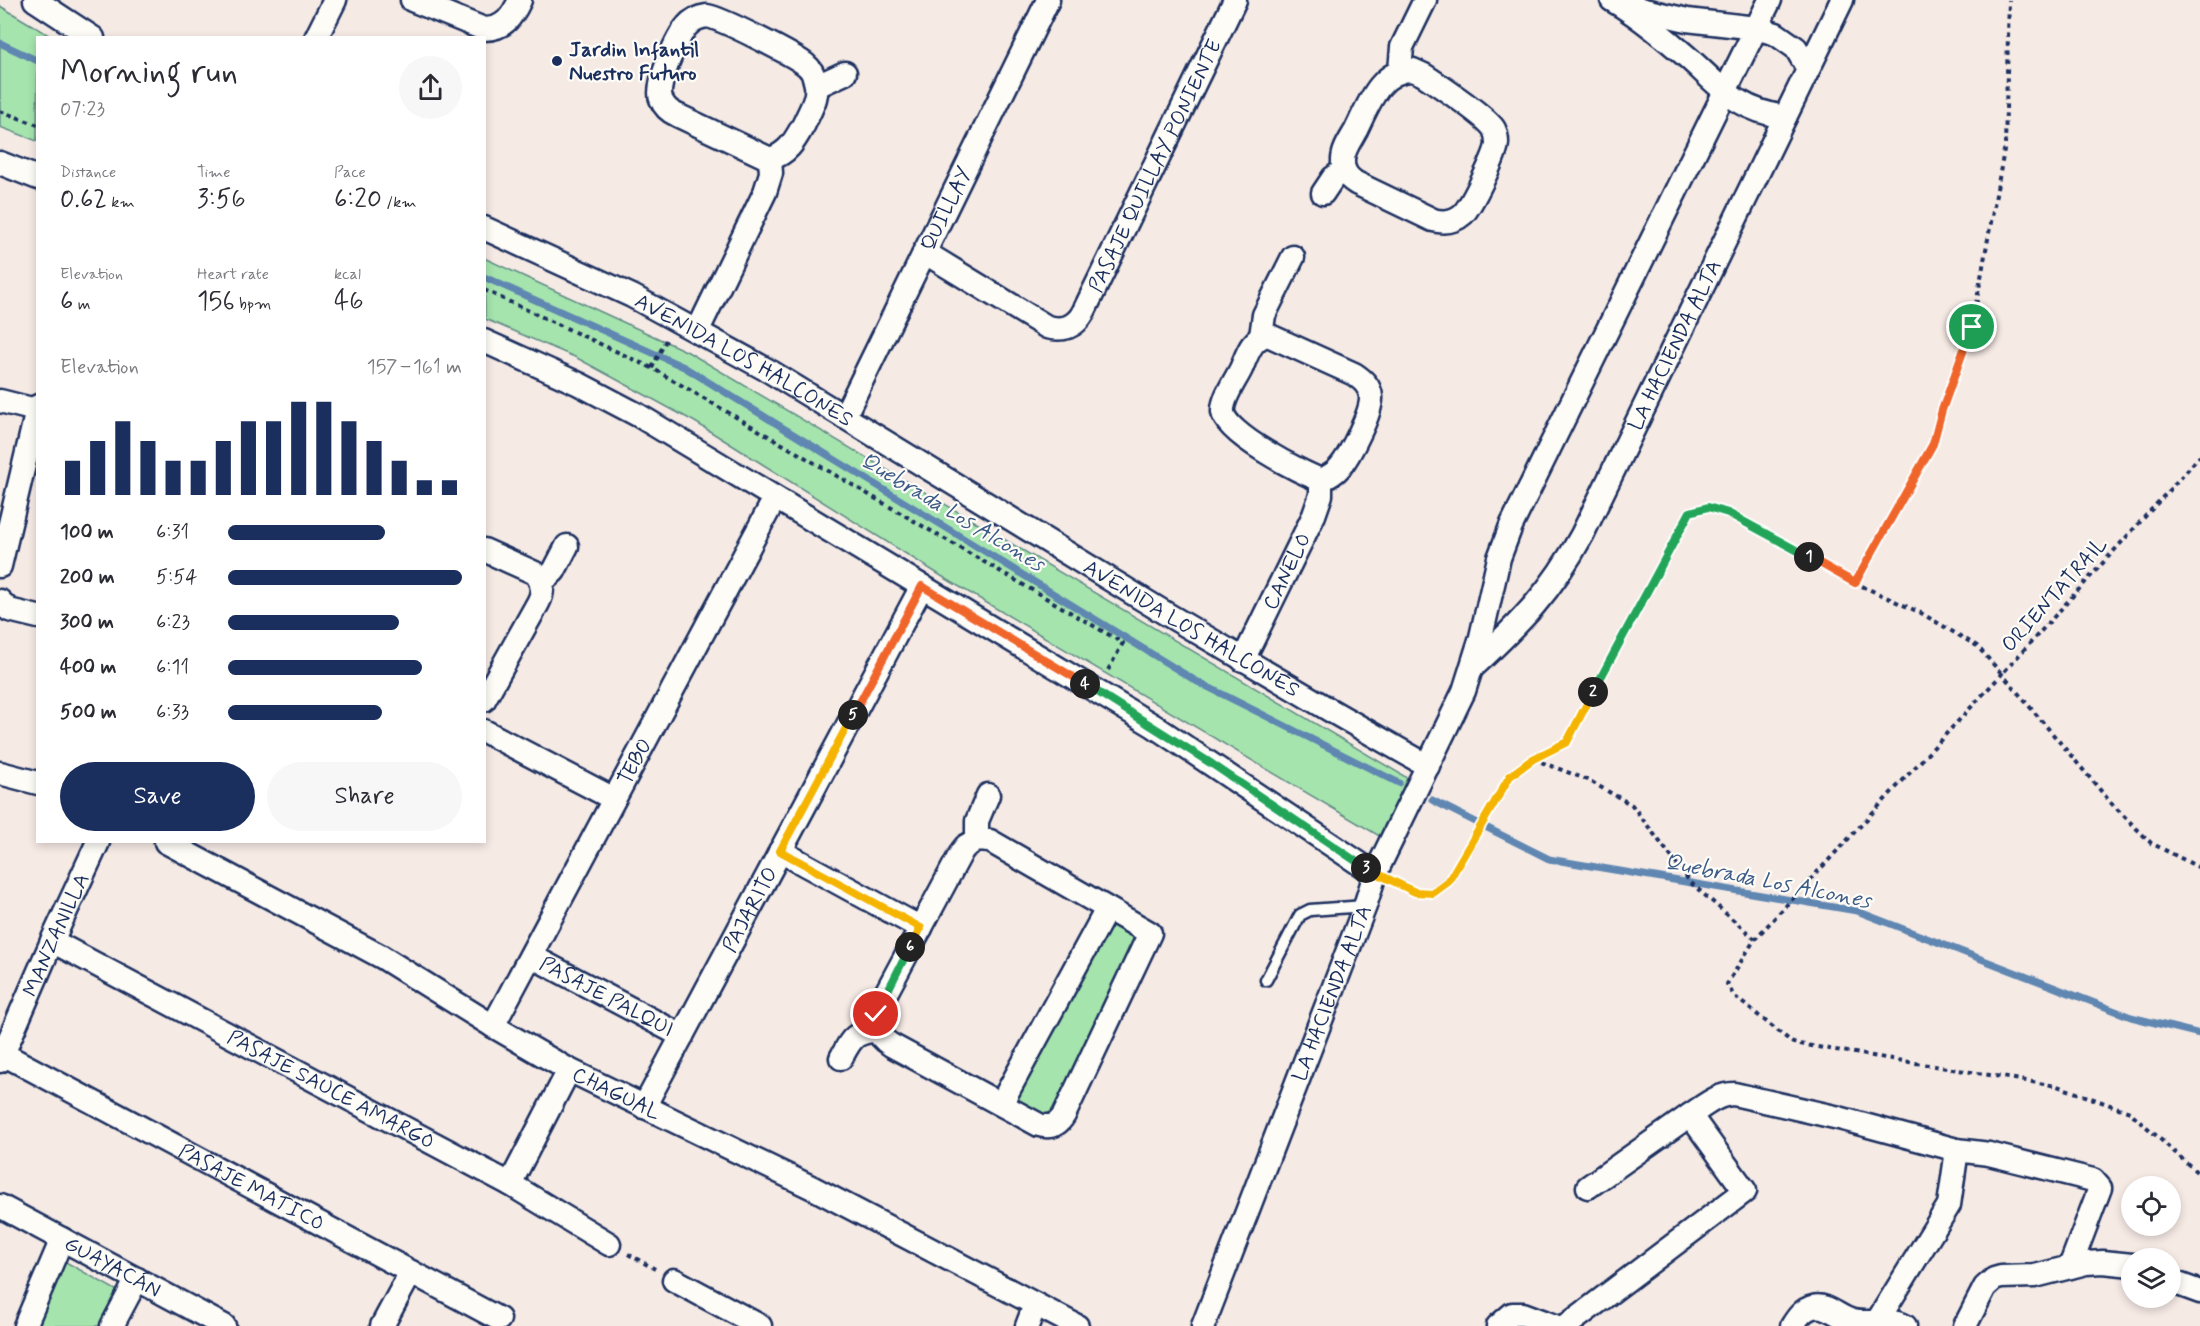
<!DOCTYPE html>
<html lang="en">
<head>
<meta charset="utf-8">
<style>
	:root { --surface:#fff; --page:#f7f7f7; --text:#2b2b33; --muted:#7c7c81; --accent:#1b2f5e }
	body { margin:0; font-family:Mynerve,sans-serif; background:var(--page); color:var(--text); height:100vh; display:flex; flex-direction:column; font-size:22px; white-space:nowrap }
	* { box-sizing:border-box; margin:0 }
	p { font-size:20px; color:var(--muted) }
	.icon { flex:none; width:33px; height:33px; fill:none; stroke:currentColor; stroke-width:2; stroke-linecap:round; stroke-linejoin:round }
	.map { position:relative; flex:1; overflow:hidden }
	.details { position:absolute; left:36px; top:36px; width:450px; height:807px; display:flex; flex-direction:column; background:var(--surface); border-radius:0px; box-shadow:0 3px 9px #0003 }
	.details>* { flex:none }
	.tools { position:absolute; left:2121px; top:1176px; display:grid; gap:12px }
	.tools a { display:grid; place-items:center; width:60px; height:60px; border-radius:50%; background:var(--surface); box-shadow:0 3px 9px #0003; font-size:30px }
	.pin { position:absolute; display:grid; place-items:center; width:51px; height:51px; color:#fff; margin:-26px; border:3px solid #fff; border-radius:50%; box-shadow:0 2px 6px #0007 }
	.km { position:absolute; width:30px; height:30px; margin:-15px; border-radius:50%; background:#222; color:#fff; font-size:16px; line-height:30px; text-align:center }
	.round { display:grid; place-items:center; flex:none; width:63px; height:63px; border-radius:32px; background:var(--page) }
	.summary { display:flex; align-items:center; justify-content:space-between; height:102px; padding:0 24px }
	h1 { font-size:33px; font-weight:600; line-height:45px }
	.metrics { display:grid; grid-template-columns:repeat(3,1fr); gap:9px; height:102px; padding:6px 24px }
	.metrics div { display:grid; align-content:center }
	.metrics b { font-size:26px; font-weight:600 }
	.metrics small { font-size:16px; font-weight:400 }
	.metrics p { font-size:16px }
	.chart { height:168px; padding:12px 24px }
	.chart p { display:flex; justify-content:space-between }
	.chart svg { width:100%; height:108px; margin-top:6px; stroke:var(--accent); stroke-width:6 }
	.cta { display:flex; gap:12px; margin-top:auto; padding:12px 24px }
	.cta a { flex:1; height:69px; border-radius:36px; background:var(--accent); color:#fff; font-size:24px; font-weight:600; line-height:69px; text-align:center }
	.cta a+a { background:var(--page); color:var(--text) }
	ul { padding:0 24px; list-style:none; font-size:20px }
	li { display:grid; grid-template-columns:96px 72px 1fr; align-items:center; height:45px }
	li i { height:15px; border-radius:8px; background:var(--accent) }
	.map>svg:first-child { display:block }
	.green { fill:#a5e4ad; stroke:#608a86; stroke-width:1.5 }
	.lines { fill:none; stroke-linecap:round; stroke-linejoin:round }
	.stream { stroke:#5e87b1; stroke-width:7 }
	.service-casing { stroke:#1b2f5e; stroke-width:15 }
	.minor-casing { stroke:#1b2f5e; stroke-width:27 }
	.path { stroke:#1b2f5e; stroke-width:4; stroke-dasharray:4.5 4.5; stroke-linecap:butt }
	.service { stroke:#fdfcf7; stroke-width:10 }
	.minor { stroke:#fdfcf7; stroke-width:22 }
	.split-1-casing { stroke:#fff; stroke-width:12 }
	.split-2-casing { stroke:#fff; stroke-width:12 }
	.split-3-casing { stroke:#fff; stroke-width:12 }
	.split-4-casing { stroke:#fff; stroke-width:12 }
	.split-5-casing { stroke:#fff; stroke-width:12 }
	.split-6-casing { stroke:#fff; stroke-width:12 }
	.split-7-casing { stroke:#fff; stroke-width:12 }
	.split-1 { stroke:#f0652b; stroke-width:8 }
	.split-2 { stroke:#22a559; stroke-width:8 }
	.split-3 { stroke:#f5b400; stroke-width:8 }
	.split-4 { stroke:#22a559; stroke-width:8 }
	.split-5 { stroke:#f0652b; stroke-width:8 }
	.split-6 { stroke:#f5b400; stroke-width:8 }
	.split-7 { stroke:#22a559; stroke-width:8 }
	.poi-dot { fill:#1b2f5e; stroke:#fdfcf7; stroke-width:2 }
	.labels { text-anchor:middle; stroke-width:4.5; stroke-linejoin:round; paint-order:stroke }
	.poi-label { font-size:21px; font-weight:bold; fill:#1b2f5e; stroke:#fdfcf7; text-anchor:start }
	.street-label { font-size:21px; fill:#1b2f5e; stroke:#fdfcf7 }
	.water-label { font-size:22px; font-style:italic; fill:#3c5b88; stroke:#fdfcf7 }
</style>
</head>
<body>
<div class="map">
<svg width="2200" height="1326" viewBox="0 0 2200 1326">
	<rect width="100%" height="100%" fill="#f6eae5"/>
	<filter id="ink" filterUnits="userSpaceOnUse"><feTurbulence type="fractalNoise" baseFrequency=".0167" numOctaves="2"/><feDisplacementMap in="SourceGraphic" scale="12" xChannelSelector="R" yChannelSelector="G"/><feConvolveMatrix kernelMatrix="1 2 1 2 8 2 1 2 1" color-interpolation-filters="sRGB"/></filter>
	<g filter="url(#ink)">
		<g class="green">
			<polygon points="0,6 52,37 38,38 37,141 0,127"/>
			<polygon points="484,258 688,352 1414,782 1381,837 943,577 695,422 577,358 485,319"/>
			<polygon points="1106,920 1144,939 1051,1119 1014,1100"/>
			<polygon points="64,1261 123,1294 105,1326 35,1326"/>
		</g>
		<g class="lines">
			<g class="stream">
				<polyline points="0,43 38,61"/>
				<polyline points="484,277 684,367 1196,681 1399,783"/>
				<polyline points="1432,800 1549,859 1857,911 2131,1017 2200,1034"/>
			</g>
			<defs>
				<polyline id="service" points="1266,980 1300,915 1310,910 1365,906"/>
				<g id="minor">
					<polyline points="35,0 93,38"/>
					<path d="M412,0L484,29C504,29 512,17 520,0"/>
					<path d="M1612,0C1636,14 1658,32 1679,50C1718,82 1731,109 1785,117"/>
					<polyline points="1631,7 1687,20 1756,28 1776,34 1796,48 1808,69"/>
					<path d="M707,16C721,18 796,56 806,65C811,69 814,75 815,81C820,96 810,110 804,124C795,140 789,153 770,159L677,115C670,112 664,107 661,99C655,86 677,37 687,26C692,20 699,17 707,16Z"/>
					<polyline points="316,38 335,0"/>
					<path d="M1413,70L1424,75C1439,85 1487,117 1494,129C1496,133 1497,139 1497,143C1497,154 1471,206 1463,214C1454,222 1444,223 1433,220L1356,183C1348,178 1342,171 1343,160C1343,150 1351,139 1356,130C1368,106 1380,69 1413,70Z"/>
					<polyline points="1400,71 1402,47 1425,0"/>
					<polyline points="817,86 845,73"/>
					<polyline points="0,163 38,178"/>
					<polyline points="1323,193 1333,178 1344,170"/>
					<path id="s1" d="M484,228L632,296L771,372L1165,613L1335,713L1428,766"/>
					<path id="s2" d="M924,252L1047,327C1063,331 1075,327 1083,313L1235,0"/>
					<polyline points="698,330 765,192 771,173 770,159"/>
					<path d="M1268,335L1354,374C1363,380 1370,386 1371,397C1372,412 1350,455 1340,467C1335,473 1328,477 1321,480C1300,472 1225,434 1223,412C1222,399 1235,381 1241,369C1247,355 1251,338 1268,335Z"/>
					<polyline points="1261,336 1264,315 1293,257"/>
					<polyline points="484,341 579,384 638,415 1154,726 1375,874"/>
					<polyline points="0,401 36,410"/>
					<path id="s3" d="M844,417L1048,0"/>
					<path d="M484,550L535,573C543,582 544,592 538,603L484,700"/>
					<polyline points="0,566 38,406"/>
					<polyline points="541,583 554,571 567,546"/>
					<polyline points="0,601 9,610 38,617"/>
					<path id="s4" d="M1243,660L1314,515L1321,495V480"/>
					<path id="s5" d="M1474,666C1521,622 1551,592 1582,535L1842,0"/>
					<polyline points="484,731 614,799"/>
					<polyline points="0,773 38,783"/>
					<path d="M977,840L990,841L1150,933L1064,1115C1058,1125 1050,1128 1039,1125L891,1045C876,1036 872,1022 879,1006L962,851L966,846Z"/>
					<polyline points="977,840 977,821 988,795"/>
					<path id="s6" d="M166,842L382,957L493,1026L569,1070L813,1188L1077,1326"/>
					<polyline points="780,851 921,928"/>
					<path id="s7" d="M52,941L510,1184L609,1244"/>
					<path id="s8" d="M531,956L682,1036"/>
					<path id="s9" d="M493,1026L775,498"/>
					<path id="s10" d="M3,1054L499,1319"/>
					<path d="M841,1058C852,1038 853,1033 877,1030"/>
					<path id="s11" d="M0,1061L52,941L98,842"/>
					<polyline points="1001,1104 1107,909"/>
					<path id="s12" d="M644,1107L922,586"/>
					<path d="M1690,1115C1704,1106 1717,1094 1734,1094L1839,1118L1957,1150L1989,1154L2093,1180L2100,1188L2070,1267"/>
					<polyline points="510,1184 569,1070"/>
					<path id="s13" d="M0,1206L224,1326"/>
					<polyline points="674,1280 760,1326"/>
					<polyline points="2170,1281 2200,1292"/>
					<polyline points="1878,1320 1949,1205 1957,1150"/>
					<polyline points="25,1326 62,1239"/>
					<polyline points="112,1326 137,1279"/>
					<polyline points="382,1326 411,1272"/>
					<polyline points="1027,1326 1035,1305"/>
					<path id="s14" d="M1203,1326L1365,906L1375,874L1464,691L1481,637L1499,558L1511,526L1770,0"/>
					<polyline points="1498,1326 1512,1314 1523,1314 1555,1326"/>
					<polyline points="1566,1326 1745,1191 1690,1115 1588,1187"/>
					<path d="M1792,1326C1797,1318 1803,1309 1813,1307C1827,1303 1839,1318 1853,1321C1871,1325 1887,1317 1905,1326"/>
					<polyline points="1965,1326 1985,1287 1994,1279 2001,1277 2035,1276 2086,1263 2103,1262 2132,1265"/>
				</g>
			</defs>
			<use href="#service" class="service-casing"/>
			<use href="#minor" class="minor-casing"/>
			<g class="path">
				<polyline points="0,111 38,125"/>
				<polyline points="484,290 652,368"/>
				<polyline points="666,340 652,368 1123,643 1107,672"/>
				<polyline points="1855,583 1933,445 1942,410 1972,327 2005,145 2009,0"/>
				<polyline points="1533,759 1588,780 1632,805 1691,883 1755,939"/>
				<polyline points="2200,868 2151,843 2112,804 2002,674 1755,939 1727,984 1734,996 1793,1043 2057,1086 2130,1112 2200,1175"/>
				<polyline points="1394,883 1415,892 1433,893 1448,882 1510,776 1533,759 1567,742 1690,512 1708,507 1728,513 1855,583 1921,613 1977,646 2002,674 2200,456"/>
				<polyline points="628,1254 655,1269"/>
			</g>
			<use href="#service" class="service"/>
			<use href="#minor" class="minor"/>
		</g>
	</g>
	<g class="lines" filter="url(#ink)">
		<defs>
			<polyline id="split-1" points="1809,557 1855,583 1933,444 1942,410 1972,327"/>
			<polyline id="split-2" points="1593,692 1690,512 1708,507 1728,513 1809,557"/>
			<polyline id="split-3" points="1366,868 1415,892 1433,893 1448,882 1510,776 1533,759 1567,742 1593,692"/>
			<polyline id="split-4" points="1085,684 1212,764 1366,868"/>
			<polyline id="split-5" points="853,715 922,586 1085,684"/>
			<polyline id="split-6" points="853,715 780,851 921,928 910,947"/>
			<polyline id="split-7" points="876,1014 910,947"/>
		</defs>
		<use href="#split-1" class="split-1-casing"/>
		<use href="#split-2" class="split-2-casing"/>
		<use href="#split-3" class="split-3-casing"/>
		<use href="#split-4" class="split-4-casing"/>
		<use href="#split-5" class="split-5-casing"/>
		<use href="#split-6" class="split-6-casing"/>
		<use href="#split-7" class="split-7-casing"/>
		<use href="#split-1" class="split-1"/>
		<use href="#split-2" class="split-2"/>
		<use href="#split-3" class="split-3"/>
		<use href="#split-4" class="split-4"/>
		<use href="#split-5" class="split-5"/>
		<use href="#split-6" class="split-6"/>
		<use href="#split-7" class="split-7"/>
	</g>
	<circle class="poi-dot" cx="557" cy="61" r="6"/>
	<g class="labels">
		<g class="poi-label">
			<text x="569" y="56">Jardin Infantil<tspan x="569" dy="24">Nuestro Futuro</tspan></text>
		</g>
		<g class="street-label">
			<text dy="7" stroke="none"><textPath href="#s2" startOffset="350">PASAJE QUILLAY PONIENTE</textPath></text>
			<text dy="7" stroke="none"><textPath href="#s3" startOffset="232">QUILLAY</textPath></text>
			<text dy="7" stroke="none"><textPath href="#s5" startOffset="382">LA HACIENDA ALTA</textPath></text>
			<text dy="7" stroke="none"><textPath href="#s1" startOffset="292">AVENIDA LOS HALCONES</textPath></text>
			<text dy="7" stroke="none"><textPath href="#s4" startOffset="99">CANELO</textPath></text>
			<text transform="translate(2054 594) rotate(-48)" y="7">ORIENTATRAIL</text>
			<text dy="7" stroke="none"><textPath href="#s1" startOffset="814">AVENIDA LOS HALCONES</textPath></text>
			<text dy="7" stroke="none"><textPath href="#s9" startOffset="300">TEBO</textPath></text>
			<text dy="7" stroke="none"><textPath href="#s12" startOffset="224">PAJARITO</textPath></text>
			<text dy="7" stroke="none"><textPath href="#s11" startOffset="138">MANZANILLA</textPath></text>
			<text dy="7" stroke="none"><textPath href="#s14" startOffset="357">LA HACIENDA ALTA</textPath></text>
			<text dy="7" stroke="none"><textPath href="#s8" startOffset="86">PASAJE PALQUI</textPath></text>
			<text dy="7" stroke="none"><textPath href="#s7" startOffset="316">PASAJE SAUCE AMARGO</textPath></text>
			<text dy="7" stroke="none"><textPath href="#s6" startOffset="516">CHAGUAL</textPath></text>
			<text dy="7" stroke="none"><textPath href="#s10" startOffset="282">PASAJE MATICO</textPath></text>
			<text dy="7" stroke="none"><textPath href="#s13" startOffset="128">GUAYACÁN</textPath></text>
		</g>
		<g class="water-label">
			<text transform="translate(953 511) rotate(31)" y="8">Quebrada Los Alcones</text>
			<text transform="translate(1768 880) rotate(11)" y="8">Quebrada Los Alcones</text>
		</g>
	</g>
</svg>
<div class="tools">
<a><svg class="icon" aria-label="locate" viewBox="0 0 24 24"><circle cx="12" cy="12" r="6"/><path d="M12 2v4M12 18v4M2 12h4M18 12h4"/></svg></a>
<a><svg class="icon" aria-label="layers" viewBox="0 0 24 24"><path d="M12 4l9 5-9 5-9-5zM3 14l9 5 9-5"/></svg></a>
</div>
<div class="pin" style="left:1972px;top:327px;background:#1e9e55"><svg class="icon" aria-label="arrive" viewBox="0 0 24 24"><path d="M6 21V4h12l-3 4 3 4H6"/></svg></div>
<div class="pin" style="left:876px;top:1014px;background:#d93025"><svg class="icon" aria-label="check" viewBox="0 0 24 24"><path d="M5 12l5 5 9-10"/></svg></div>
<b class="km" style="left:1809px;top:557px">1</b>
<b class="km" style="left:1593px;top:692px">2</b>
<b class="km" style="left:1366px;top:868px">3</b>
<b class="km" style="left:1085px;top:684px">4</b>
<b class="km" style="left:853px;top:715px">5</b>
<b class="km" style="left:910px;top:947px">6</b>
<section class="details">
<div class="summary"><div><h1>Morning run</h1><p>07:23</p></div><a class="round"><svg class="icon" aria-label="share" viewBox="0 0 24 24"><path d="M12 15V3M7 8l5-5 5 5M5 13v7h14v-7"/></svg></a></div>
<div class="metrics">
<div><p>Distance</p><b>0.62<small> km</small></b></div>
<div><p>Time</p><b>3:56</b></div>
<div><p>Pace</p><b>6:20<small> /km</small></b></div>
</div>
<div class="metrics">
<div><p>Elevation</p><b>6<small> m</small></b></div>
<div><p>Heart rate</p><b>156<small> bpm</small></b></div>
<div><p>kcal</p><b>46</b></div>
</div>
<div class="chart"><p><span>Elevation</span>157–161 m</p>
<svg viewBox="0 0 160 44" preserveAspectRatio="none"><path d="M5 44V30M15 44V22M25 44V14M35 44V22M45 44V30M55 44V30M65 44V22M75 44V14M85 44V14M95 44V6M105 44V6M115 44V14M125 44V22M135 44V30M145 44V38M155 44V38"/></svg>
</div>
<ul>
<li><b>100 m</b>6:31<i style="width:67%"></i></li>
<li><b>200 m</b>5:54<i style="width:100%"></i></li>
<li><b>300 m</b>6:23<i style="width:73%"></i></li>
<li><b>400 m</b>6:11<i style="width:83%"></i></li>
<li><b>500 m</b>6:33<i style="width:66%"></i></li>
</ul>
<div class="cta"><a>Save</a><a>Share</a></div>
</section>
</div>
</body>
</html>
